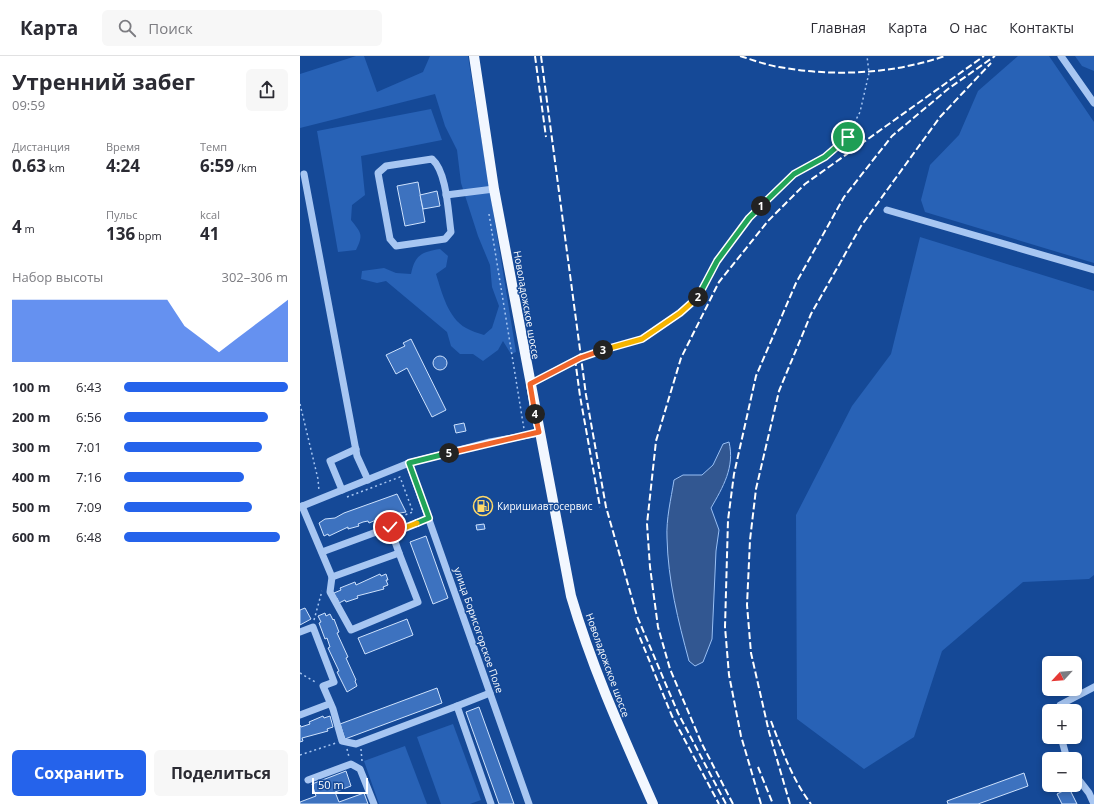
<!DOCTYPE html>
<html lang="ru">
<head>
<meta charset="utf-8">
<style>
	:root { --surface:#fff; --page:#f7f7f7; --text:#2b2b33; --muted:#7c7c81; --line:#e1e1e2; --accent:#2563eb }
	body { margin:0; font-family:"Open Sans",sans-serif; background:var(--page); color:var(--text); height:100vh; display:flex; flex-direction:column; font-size:15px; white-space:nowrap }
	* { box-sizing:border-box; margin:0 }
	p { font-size:13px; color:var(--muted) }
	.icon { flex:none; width:22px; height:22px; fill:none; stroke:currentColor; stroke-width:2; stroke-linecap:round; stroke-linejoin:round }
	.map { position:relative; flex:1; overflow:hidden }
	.drawer { display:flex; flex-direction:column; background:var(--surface); width:300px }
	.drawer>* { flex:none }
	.needle { width:26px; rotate:244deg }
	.buttons { position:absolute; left:742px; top:600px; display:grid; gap:8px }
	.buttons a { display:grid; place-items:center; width:40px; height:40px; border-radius:6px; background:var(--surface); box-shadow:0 2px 6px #0003; font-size:20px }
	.scale { position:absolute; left:12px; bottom:10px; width:56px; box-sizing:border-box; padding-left:4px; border:2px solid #fff; border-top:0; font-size:11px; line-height:14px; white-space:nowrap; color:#fff; -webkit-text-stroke:3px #154997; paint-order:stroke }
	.pin { position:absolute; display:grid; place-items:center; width:34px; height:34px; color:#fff; margin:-17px; border:2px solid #fff; border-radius:50%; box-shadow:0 1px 4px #0007 }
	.km { position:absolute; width:20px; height:20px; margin:-10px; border-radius:50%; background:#222; color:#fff; font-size:11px; line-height:20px; text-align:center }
	.round { display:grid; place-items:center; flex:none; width:42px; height:42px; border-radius:6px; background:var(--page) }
	.overview { display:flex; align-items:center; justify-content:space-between; height:68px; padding:0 12px }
	h1 { font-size:22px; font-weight:700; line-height:30px }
	.figures { display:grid; grid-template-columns:repeat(3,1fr); gap:6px; height:68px; padding:4px 12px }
	.figures div { display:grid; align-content:center }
	.figures b { font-size:17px; font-weight:700 }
	.figures small { font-size:11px; font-weight:400 }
	.figures p { font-size:11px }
	.chart { height:112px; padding:8px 12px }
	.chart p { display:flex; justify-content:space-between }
	.chart svg { width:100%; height:72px; margin-top:4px; fill:var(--accent); opacity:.7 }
	.cta { display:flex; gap:8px; margin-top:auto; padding:8px 12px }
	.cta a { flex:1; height:46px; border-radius:6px; background:var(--accent); color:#fff; font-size:16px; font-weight:700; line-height:46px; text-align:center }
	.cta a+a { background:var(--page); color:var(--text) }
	ul { padding:0 12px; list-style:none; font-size:13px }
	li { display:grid; grid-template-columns:64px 48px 1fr; align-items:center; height:30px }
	li i { height:10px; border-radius:5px; background:var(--accent) }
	header { display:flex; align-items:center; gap:24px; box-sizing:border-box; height:56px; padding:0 20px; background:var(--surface); border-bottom:1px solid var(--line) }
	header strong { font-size:19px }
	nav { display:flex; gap:22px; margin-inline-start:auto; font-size:14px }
	.search { width:280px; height:36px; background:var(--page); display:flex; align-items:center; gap:10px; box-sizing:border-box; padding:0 14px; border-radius:6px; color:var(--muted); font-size:15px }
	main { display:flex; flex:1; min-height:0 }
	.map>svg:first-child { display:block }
	.green { fill:#2862b6 }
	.water { fill:#325791; stroke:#99c0f5 }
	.building { fill:#3d72bf; stroke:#cee2fd }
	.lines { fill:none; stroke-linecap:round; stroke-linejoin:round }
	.path { stroke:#a7c6f2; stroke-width:1.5; stroke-dasharray:2 3; stroke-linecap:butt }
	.minor { stroke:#a7c6f2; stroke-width:7 }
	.major { stroke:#f2f7ff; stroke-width:10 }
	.rail { stroke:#fff; stroke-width:2; stroke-dasharray:7 3; stroke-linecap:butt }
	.split-1-casing { stroke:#fff; stroke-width:8 }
	.split-2-casing { stroke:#fff; stroke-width:8 }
	.split-3-casing { stroke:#fff; stroke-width:8 }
	.split-4-casing { stroke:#fff; stroke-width:8 }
	.split-5-casing { stroke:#fff; stroke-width:8 }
	.split-6-casing { stroke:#fff; stroke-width:8 }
	.split-7-casing { stroke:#fff; stroke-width:8 }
	.split-1 { stroke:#22a559; stroke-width:5 }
	.split-2 { stroke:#22a559; stroke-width:5 }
	.split-3 { stroke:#f5b400; stroke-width:5 }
	.split-4 { stroke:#f0652b; stroke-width:5 }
	.split-5 { stroke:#f0652b; stroke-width:5 }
	.split-6 { stroke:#22a559; stroke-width:5 }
	.split-7 { stroke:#f5b400; stroke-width:5 }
	.labels { text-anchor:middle; stroke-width:3; stroke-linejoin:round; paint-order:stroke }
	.street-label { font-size:10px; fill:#fff; stroke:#154997 }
	.poi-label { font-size:10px; fill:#fff; stroke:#154997; text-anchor:start }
</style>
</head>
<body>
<header>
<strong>Карта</strong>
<div class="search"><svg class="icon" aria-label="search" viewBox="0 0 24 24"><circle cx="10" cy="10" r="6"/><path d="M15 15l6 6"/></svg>Поиск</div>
<nav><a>Главная</a><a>Карта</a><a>О нас</a><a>Контакты</a></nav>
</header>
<main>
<section class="drawer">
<div class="overview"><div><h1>Утренний забег</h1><p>09:59</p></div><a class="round"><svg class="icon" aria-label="share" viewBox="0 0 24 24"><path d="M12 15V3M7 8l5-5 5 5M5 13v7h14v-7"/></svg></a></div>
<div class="figures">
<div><p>Дистанция</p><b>0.63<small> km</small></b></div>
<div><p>Время</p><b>4:24</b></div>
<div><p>Темп</p><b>6:59<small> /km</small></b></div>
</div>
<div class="figures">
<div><b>4<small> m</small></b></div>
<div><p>Пульс</p><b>136<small> bpm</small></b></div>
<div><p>kcal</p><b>41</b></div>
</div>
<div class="chart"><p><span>Набор высоты</span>302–306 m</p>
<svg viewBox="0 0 160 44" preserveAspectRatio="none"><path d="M0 44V6L10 6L20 6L30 6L40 6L50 6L60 6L70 6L80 6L90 6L100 22L110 30L120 38L130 30L140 22L150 14L160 6V44z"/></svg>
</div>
<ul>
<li><b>100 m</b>6:43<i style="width:100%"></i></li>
<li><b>200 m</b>6:56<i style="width:88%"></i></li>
<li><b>300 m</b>7:01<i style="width:84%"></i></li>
<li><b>400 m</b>7:16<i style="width:73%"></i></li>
<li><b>500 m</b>7:09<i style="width:78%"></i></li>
<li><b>600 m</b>6:48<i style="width:95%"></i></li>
</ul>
<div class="cta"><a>Сохранить</a><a>Поделиться</a></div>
</section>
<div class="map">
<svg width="794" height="748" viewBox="0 0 794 748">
	<rect width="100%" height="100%" fill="#154997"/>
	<g class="green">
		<path d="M56,0H64L77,36L123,16L130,0H168L216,296L211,298L203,285L198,294L183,305L173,298H160L151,290L147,276L86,225L77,227L61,223L62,215L84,212L96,217L111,218C115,199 121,196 140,193L148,200L146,211L136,218C142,237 148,262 166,272C171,275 178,277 184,279L192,272L199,250L192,231L190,209L178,180L161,127L157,94L145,70L135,38L0,72V18Z"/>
		<polygon points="718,0 749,0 794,66 794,207 625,156 621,144 630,109 659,79 678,35"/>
		<polygon points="775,0 794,0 794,15 782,10"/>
		<path d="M131,53L142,84L61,100L65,139L52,149L51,164C61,177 64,178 56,194L38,196L17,75Z"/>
		<polygon points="620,181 794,235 794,519 789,523 723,526 642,595 614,681 564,713 497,663 496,459 552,350 591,298"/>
		<polygon points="153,668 181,744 170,748 141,748 117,681"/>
		<polygon points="105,690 127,748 79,748 64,705"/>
	</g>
	<path class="water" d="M429,386C435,411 423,431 411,452L419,474L416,495L412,583L403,606L395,610L389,605C378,564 368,525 367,482C366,463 371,443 374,424L383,419H402L413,409L423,388Z"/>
	<g class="building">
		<polygon points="118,126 125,166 105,170 97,130"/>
		<polygon points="137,135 140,150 123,153 120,139"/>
		<polygon points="111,283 146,354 132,361 107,312 96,318 86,299 105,290 103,287"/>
		<circle cx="140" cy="307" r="7"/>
		<polygon points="164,367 166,375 156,377 154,369"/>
		<polygon points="97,438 106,456 88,459 69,467 68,465 63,466 58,468 59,470 48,473 48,471 29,480 28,478 24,480 19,467 25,463 35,462 44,457"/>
		<polygon points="184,468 185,473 177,474 176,469"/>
		<polygon points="126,480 148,542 133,548 110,486"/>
		<polygon points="80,518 81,520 86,518 88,524 86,524 88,529 83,531 84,533 57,540 58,542 46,546 45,544 39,547 37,542 36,543 34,537 41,534 40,532 55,526 56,529"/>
		<polygon points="5,552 11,563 0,569 0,554"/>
		<polygon points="25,557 26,560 30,558 33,564 34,563 39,576 37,577 48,601 46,602 56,624 55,625 57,630 47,636 37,616 39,615 28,592 30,591 27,582 25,583 19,567 21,566 18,560"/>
		<polygon points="107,563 113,579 65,598 58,582"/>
		<polygon points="137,632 142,647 45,683 40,668"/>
		<polygon points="179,651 214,748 199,748 166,656"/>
		<polygon points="23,660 24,662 30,660 33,671 27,673 28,675 2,682 3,685 0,686 0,669 1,671 10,668 9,666"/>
		<polygon points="46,715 51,730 35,736 39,746 64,737 68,748 0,748 0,746 16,740 12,728"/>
		<polygon points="724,717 728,730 678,748 648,748 647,745"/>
		<polygon points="769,732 777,748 762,748 757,738"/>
	</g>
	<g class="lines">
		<g class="path">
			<polyline points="189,158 224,373"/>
			<polyline points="239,324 281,302 316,289 342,283 380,257 399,240 417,205 449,162 493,118 525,101 547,81 560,56 569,17 567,0"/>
			<polyline points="0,348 18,423 19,435"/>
			<polyline points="47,441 100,421 113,456 91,464"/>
			<polyline points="14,564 22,535"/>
			<polyline points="0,617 17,627"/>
			<polyline points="47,693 49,701"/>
			<polyline points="61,693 62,705"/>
			<polyline points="0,699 36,687"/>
		</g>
		<g class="minor">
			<polyline points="761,0 794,47"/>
			<path d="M132,103C147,116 148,156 151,176L145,183L96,190L90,183L78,117L86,110Z"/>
			<polyline points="4,118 57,400 68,424"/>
			<polyline points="146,139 194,133"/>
			<polyline points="587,154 794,214"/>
			<polyline points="109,407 229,748"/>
			<polyline points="42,434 30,405 56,393"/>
			<polyline points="2,450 32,521 99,497 92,477 129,462"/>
			<polyline points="0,451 109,407 190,386 239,377"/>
			<polyline points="22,496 90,471 92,477"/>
			<polyline points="32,521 30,536 51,574 118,546 99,497"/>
			<polyline points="0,576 13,571 34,626 23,630 33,653 42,685 56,688 157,650 191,748"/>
			<polyline points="157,650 190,637"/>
			<polyline points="758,655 760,649 794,631"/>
			<polyline points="0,659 29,648"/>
			<polyline points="761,681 767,703"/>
			<polyline points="775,719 789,737 794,748"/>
			<polyline points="8,724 51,708 60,713 74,748"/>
		</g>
		<path class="major" d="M174,0L194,133L271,540C292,612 323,680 353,748"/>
		<g class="rail">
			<polyline points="235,0 246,81"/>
			<polyline points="241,0 286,339 306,451 337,560 378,657 426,748"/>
			<path d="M440,0C453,4 466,9 479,11C534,21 592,18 645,0"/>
			<polyline points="275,303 280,340 300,451"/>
			<polyline points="336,572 372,660 419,748"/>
			<path d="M471,665C482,694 492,723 511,748"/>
			<polyline points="458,711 473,748"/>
			<polyline points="433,748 402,688 370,613 358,571 350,511 347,468 356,385 381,302 419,226 468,165 505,128 684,0"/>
			<polyline points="461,748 441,680 429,619 425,571 428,464 434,418 456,320 496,227 544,141 592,80 648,33 695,0"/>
			<polyline points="490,748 469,676 451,597 447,549 450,484 456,433 479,335 511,258 561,170 640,61 691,7"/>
		</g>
	</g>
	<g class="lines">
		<defs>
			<polyline id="split-1" points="461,150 494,118 525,101 548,81"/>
			<polyline id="split-2" points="398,241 417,205 449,162 461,150"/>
			<polyline id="split-3" points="303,294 342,283 380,257 398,241"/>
			<polyline id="split-4" points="235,358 230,328 280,302 303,294"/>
			<polyline id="split-5" points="149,397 239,376 235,358"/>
			<polyline id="split-6" points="117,467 129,462 109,407 149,397"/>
			<polyline id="split-7" points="90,471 92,477 117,467"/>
		</defs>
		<use href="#split-1" class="split-1-casing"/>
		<use href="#split-2" class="split-2-casing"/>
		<use href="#split-3" class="split-3-casing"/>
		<use href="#split-4" class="split-4-casing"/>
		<use href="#split-5" class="split-5-casing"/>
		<use href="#split-6" class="split-6-casing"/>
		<use href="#split-7" class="split-7-casing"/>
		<use href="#split-1" class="split-1"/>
		<use href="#split-2" class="split-2"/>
		<use href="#split-3" class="split-3"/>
		<use href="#split-4" class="split-4"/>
		<use href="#split-5" class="split-5"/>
		<use href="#split-6" class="split-6"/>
		<use href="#split-7" class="split-7"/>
	</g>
	<defs>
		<symbol id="fuel-ring" viewBox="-11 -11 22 22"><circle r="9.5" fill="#154997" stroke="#ffd968" stroke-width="1.5"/><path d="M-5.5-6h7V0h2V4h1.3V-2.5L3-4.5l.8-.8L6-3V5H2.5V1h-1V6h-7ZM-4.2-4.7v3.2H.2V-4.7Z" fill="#ffd968"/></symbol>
	</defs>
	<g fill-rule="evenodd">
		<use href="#fuel-ring" x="172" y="439" width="22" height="22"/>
	</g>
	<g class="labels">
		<g class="street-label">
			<text transform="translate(227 249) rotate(80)" y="4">Новоладожское шоссе</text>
			<text transform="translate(179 574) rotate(71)" y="4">улица Борисогорское Поле</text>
			<text transform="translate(308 609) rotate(70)" y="4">Новоладожское шоссе</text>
		</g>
		<g class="poi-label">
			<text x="197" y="454">Киришиавтосервис</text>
		</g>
	</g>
</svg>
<div class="buttons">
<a><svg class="needle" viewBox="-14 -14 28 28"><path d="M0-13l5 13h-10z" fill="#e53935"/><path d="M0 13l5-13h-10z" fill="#7c7c81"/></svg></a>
<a>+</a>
<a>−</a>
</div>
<div class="scale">50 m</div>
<div class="pin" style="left:548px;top:81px;background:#1e9e55"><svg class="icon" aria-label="arrive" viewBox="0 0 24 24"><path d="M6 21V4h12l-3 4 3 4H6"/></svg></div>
<div class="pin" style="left:90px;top:471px;background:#d93025"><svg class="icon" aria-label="check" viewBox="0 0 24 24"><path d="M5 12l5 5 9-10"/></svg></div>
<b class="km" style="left:461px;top:150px">1</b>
<b class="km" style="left:398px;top:241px">2</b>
<b class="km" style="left:303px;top:294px">3</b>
<b class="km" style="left:235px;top:358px">4</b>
<b class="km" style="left:149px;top:397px">5</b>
</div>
</main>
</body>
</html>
